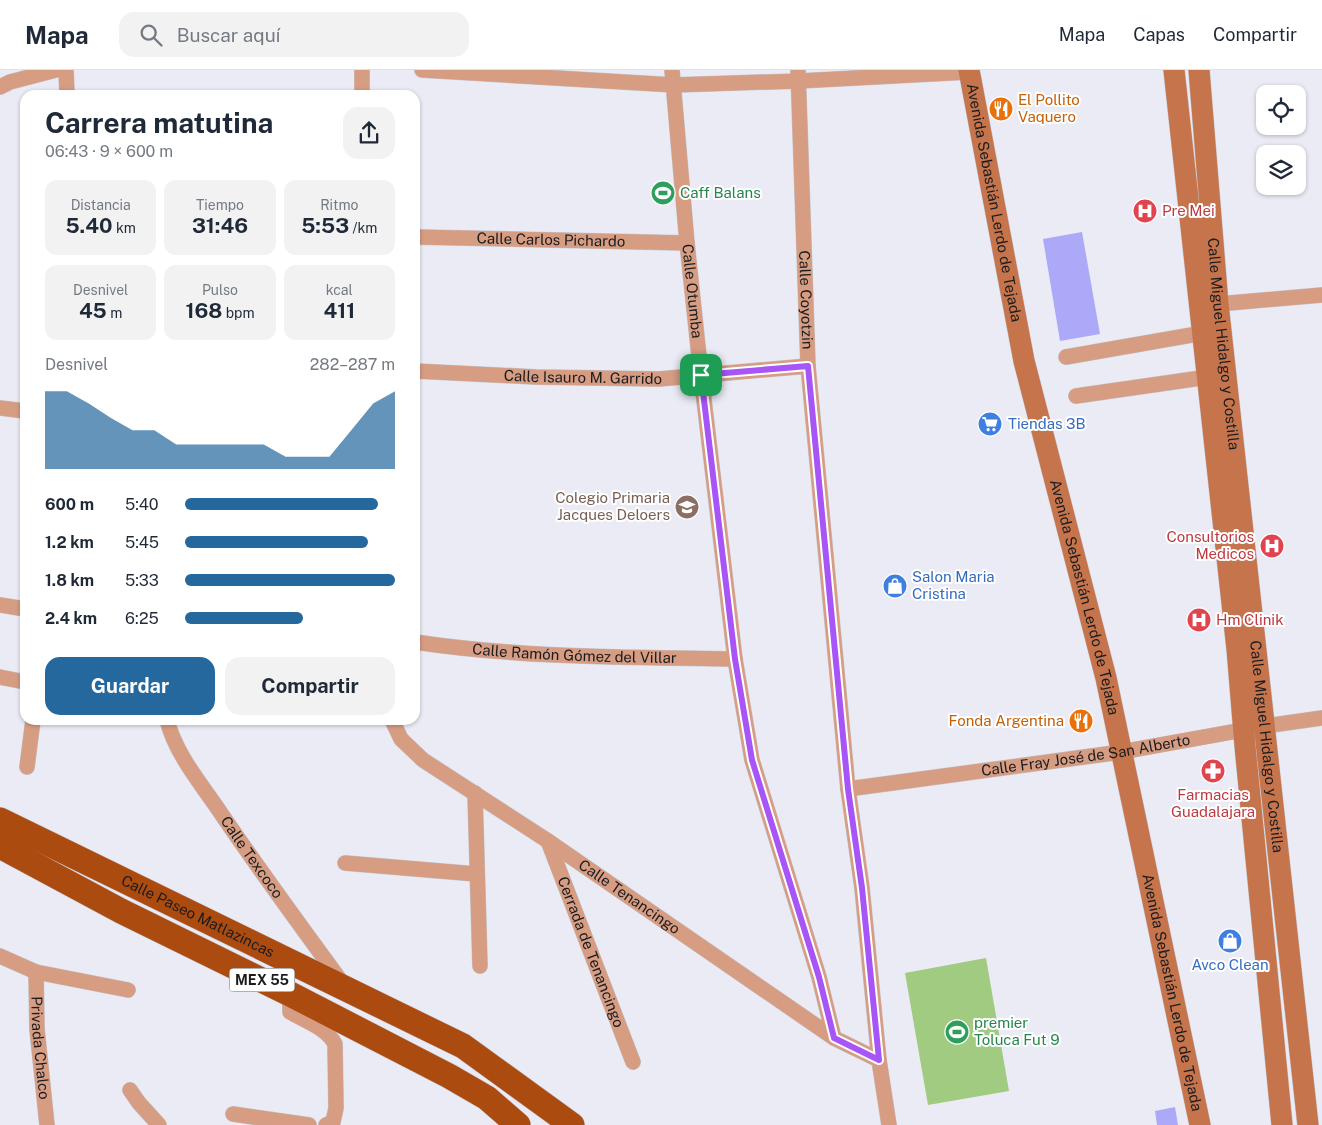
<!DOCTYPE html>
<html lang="es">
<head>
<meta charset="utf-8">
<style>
	:root { --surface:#fff; --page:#f2f2f3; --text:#1f2937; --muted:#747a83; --line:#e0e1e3; --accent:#25689d }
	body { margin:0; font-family:"Public Sans",sans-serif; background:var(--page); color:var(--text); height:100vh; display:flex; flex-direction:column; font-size:19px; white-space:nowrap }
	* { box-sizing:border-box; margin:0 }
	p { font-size:16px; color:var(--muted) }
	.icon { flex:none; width:28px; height:28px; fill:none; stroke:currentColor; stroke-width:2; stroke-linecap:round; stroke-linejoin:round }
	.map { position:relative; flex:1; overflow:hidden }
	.side { position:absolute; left:20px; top:20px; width:400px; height:635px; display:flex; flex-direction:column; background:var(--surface); border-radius:15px; box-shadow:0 1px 4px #0004 }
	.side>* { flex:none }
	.buttons { position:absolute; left:1256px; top:15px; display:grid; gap:10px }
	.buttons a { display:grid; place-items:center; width:50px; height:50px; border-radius:10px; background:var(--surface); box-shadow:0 1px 4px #0004; font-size:25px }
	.pin { position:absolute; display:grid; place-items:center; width:42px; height:42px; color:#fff; margin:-21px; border-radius:10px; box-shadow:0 2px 8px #0006 }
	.round { display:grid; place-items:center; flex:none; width:52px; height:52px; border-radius:15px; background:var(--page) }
	.summary { display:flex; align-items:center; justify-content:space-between; height:85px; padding:0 25px }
	h1 { font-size:28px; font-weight:700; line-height:38px }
	.metrics { display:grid; grid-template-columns:repeat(3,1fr); gap:8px; height:85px; padding:5px 25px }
	.metrics div { display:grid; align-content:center; border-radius:12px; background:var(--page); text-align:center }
	.metrics b { font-size:21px; font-weight:700 }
	.metrics small { font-size:14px; font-weight:400 }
	.metrics p { font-size:14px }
	.chart { height:140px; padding:10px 25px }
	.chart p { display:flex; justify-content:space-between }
	.chart svg { width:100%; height:90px; margin-top:5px; fill:var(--accent); opacity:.7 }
	.primary-button { display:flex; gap:10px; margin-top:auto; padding:10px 25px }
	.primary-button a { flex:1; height:58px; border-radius:15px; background:var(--accent); color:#fff; font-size:20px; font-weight:700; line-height:58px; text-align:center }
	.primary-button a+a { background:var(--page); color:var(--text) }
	ul { padding:0 25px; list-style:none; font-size:16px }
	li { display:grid; grid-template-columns:80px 60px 1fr; align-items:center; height:38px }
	li i { height:12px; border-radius:6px; background:var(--accent) }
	header { display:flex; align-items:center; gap:30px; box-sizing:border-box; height:70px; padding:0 25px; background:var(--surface); border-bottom:1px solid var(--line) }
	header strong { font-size:24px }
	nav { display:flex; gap:28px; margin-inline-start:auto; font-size:18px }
	.search { width:350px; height:45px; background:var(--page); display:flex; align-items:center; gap:12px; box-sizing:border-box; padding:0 18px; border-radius:15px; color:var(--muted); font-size:19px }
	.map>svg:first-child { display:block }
	.green { fill:#a1cb81 }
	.building { fill:#aca9f8 }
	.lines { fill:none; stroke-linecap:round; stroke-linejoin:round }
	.minor-casing { stroke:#c6c6ce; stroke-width:16 }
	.secondary-casing { stroke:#c6c6ce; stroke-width:22 }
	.trunk-casing { stroke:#c6c6ce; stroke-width:26 }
	.minor { stroke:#d69d83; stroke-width:15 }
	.secondary { stroke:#c6744c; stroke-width:21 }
	.trunk { stroke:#ac4b10; stroke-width:25 }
	.route-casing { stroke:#fff; stroke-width:10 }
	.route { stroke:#a855f7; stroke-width:6 }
	.labels { text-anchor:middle; stroke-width:4; stroke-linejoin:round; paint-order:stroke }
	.shield { fill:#fff; stroke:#606062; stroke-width:1 }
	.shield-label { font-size:14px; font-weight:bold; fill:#1c1c1f }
	.food-label { font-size:15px; fill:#c56008; stroke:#fff; text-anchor:start }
	.leisure-label { font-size:15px; fill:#27864d; stroke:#fff; text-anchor:start }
	.street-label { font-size:15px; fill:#1c1c1f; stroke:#fff }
	.health-label { font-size:15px; fill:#be3a42; stroke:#fff; text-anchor:start }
	.shop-label { font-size:15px; fill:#366cbe; stroke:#fff; text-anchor:start }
	.education-label { font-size:15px; fill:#785e54; stroke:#fff; text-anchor:end }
</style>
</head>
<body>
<header>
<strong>Mapa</strong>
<div class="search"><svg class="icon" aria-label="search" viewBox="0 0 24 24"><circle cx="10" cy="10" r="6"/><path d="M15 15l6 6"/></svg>Buscar aquí</div>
<nav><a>Mapa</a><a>Capas</a><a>Compartir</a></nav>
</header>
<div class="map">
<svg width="1322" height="1055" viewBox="0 0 1322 1055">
	<rect width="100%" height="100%" fill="#ebebf5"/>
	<polygon class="green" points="986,888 1009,1021 928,1035 905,903"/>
	<g class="building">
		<polygon points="1082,162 1100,264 1060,271 1043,169"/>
		<polygon points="1175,1037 1178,1055 1157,1055 1155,1041"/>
	</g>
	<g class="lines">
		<defs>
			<g id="minor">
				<polyline points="66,0 67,25"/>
				<polyline points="362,0 362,25"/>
				<polyline points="422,0 674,15 799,11 969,2"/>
				<path id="s1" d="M672,0L687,173L701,305L735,589L752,690L819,907L834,968"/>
				<path id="s2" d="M798,0L808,296L848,719L862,818L879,990L889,1055"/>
				<polyline points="0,17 10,12 56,0"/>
				<path id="s3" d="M415,167L687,173"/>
				<polyline points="1218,234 1322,225"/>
				<polyline points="1066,287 1203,263"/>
				<path id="s4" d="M415,301L536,307L659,309L808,296"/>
				<polyline points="1076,326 1208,307"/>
				<polyline points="0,338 25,341"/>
				<polyline points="0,535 25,539"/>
				<path id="s5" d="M415,572C521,588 628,587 735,589"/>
				<polyline points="0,607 25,612"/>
				<path id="s6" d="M167,650C175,682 198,710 216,736C257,797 300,855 343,914"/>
				<path id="s7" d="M392,650L401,669L423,690L548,771L834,968L879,990"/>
				<polyline points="27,697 33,650"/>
				<path id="s8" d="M848,719L1121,682L1265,656L1322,648"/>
				<polyline points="475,723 480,896"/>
				<path id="s9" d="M548,771L633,992"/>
				<polyline points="345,793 476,804"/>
				<polyline points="0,886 36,902 128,920"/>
				<path id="s10" d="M36,902L37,959L47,1055"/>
				<path d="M290,924V942C305,951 327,958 335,974L336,1038L333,1052L326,1055"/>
				<polyline points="130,1020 139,1033 159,1055"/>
				<polyline points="233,1044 309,1055"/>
			</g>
			<g id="secondary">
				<path id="s11" d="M969,0L1024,291L1106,608L1200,1055"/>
				<polyline points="1174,0 1237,579 1245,676 1282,1055"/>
				<path id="s12" d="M1199,0L1218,234L1308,1055"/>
			</g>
			<g id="trunk">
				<path id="s13" d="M0,750L463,976L572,1055"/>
				<polyline points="0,776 121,841 290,924 449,1006 487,1028 518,1055"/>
			</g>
		</defs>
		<use href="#minor" class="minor-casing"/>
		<use href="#secondary" class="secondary-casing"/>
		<use href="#trunk" class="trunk-casing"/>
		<use href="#minor" class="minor"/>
		<use href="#secondary" class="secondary"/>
		<use href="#trunk" class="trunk"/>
	</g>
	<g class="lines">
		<defs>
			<polygon id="route" points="808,296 848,719 862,818 879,990 834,968 819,907 752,690 735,589 701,305"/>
		</defs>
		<use href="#route" class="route-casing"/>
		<use href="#route" class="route"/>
	</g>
	<defs>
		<symbol id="restaurant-disc" viewBox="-11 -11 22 22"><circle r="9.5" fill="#e8710a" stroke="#fff"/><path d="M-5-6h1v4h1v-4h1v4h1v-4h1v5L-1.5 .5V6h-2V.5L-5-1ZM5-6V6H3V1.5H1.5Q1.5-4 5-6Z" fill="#fff"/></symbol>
		<symbol id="stadium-disc" viewBox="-11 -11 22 22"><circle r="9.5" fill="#2e9e5b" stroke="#fff"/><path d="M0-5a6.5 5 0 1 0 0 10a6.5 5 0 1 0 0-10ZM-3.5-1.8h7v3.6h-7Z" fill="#fff"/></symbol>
		<symbol id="hospital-disc" viewBox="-11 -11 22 22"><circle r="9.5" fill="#e0444e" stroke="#fff"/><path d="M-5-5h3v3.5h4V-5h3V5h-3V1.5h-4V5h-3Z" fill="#fff"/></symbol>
		<symbol id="supermarket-disc" viewBox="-11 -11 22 22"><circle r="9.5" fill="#3f7fe0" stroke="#fff"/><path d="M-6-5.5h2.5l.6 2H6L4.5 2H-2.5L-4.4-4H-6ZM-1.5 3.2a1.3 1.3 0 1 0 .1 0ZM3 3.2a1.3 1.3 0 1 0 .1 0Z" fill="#fff"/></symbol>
		<symbol id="school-disc" viewBox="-11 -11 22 22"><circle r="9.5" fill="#8d6e63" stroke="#fff"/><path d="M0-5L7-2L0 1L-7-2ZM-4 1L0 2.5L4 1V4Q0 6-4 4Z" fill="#fff"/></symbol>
		<symbol id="shop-disc" viewBox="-11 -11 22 22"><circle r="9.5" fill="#3f7fe0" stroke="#fff"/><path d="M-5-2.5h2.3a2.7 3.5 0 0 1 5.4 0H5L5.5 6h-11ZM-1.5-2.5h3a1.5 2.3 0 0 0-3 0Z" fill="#fff"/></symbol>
		<symbol id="pharmacy-disc" viewBox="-11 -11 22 22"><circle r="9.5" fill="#e0444e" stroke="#fff"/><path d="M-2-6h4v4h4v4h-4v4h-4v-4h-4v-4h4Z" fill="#fff"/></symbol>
	</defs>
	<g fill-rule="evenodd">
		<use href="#restaurant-disc" x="987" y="25" width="28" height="28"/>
		<use href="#stadium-disc" x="649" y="109" width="28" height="28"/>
		<use href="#hospital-disc" x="1131" y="127" width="28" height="28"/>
		<use href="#supermarket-disc" x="976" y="340" width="28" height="28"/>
		<use href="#school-disc" x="673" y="423" width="28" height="28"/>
		<use href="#hospital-disc" x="1258" y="462" width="28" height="28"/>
		<use href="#shop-disc" x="881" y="502" width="28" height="28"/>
		<use href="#hospital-disc" x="1185" y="536" width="28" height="28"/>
		<use href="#restaurant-disc" x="1067" y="637" width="28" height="28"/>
		<use href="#pharmacy-disc" x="1199" y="687" width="28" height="28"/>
		<use href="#shop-disc" x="1216" y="857" width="28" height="28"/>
		<use href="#stadium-disc" x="943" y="948" width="28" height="28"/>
	</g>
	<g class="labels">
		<rect class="shield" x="229.5" y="898.5" width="65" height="23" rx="4"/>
		<g class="shield-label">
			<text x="262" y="915">MEX 55</text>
		</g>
		<g class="food-label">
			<text x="1018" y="35">El Pollito<tspan x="1018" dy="17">Vaquero</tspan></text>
			<text x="1064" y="656" text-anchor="end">Fonda Argentina</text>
		</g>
		<g class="leisure-label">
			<text x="680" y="128">Caff Balans</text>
			<text x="974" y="958">premier<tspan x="974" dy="17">Toluca Fut 9</tspan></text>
		</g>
		<g class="street-label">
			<text dy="5" stroke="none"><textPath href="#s11" startOffset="135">Avenida Sebastián Lerdo de Tejada</textPath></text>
			<text dy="5" stroke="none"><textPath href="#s3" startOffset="136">Calle Carlos Pichardo</textPath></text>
			<text dy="5" stroke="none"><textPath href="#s1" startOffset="222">Calle Otumba</textPath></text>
			<text dy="5" stroke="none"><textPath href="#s2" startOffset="230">Calle Coyotzin</textPath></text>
			<text dy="5" stroke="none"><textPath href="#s12" startOffset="275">Calle Miguel Hidalgo y Costilla</textPath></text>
			<text dy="5" stroke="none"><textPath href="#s4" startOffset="168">Calle Isauro M. Garrido</textPath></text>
			<text dy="5" stroke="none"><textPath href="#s11" startOffset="540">Avenida Sebastián Lerdo de Tejada</textPath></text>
			<text dy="5" stroke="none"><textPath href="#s5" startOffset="160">Calle Ramón Gómez del Villar</textPath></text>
			<text dy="5" stroke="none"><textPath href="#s12" startOffset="680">Calle Miguel Hidalgo y Costilla</textPath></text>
			<text dy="5" stroke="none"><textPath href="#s8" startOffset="240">Calle Fray José de San Alberto</textPath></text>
			<text dy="5" stroke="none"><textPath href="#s6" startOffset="162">Calle Texcoco</textPath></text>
			<text dy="5" stroke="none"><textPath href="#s7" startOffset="299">Calle Tenancingo</textPath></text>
			<text dy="5" stroke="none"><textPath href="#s13" startOffset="220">Calle Paseo Matlazincas</textPath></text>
			<text dy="5" stroke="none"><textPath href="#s9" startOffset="119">Cerrada de Tenancingo</textPath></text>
			<text dy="5" stroke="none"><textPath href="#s11" startOffset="945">Avenida Sebastián Lerdo de Tejada</textPath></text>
			<text dy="5" stroke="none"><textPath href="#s10" startOffset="76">Privada Chalco</textPath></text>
		</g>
		<g class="health-label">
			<text x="1162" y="146">Pre Mei</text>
			<text x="1254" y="472" text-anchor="end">Consultorios<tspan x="1254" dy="17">Medicos</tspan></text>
			<text x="1216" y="555">Hm Clinik</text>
			<text x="1213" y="730" text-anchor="middle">Farmacias<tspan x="1213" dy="17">Guadalajara</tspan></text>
		</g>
		<g class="shop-label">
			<text x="1008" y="359">Tiendas 3B</text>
			<text x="912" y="512">Salon Maria<tspan x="912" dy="17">Cristina</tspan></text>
			<text x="1230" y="900" text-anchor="middle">Avco Clean</text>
		</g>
		<g class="education-label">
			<text x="670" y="433">Colegio Primaria<tspan x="670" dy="17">Jacques Deloers</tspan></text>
		</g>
	</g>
</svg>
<div class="buttons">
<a><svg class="icon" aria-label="locate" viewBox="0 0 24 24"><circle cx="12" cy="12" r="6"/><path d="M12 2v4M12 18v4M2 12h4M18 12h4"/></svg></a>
<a><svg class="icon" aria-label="layers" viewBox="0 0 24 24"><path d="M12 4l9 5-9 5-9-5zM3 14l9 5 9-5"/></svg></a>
</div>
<div class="pin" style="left:701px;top:305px;background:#1e9e55"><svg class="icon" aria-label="arrive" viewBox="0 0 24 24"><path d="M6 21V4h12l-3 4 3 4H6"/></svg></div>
<section class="side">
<div class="summary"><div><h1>Carrera matutina</h1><p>06:43 · 9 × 600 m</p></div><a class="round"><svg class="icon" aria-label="share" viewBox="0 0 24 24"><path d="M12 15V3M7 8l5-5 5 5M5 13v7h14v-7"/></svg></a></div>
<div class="metrics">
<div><p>Distancia</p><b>5.40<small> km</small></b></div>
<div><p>Tiempo</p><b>31:46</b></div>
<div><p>Ritmo</p><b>5:53<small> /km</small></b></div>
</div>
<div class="metrics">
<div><p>Desnivel</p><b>45<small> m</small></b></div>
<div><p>Pulso</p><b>168<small> bpm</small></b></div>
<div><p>kcal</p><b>411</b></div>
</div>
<div class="chart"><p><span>Desnivel</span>282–287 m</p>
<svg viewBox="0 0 160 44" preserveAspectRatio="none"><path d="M0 44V6L10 6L20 12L30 19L40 25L50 25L60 32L70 32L80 32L90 32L100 32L110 38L120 38L130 38L140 25L150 12L160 6V44z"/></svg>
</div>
<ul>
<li><b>600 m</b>5:40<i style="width:92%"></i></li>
<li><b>1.2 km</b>5:45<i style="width:87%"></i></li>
<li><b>1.8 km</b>5:33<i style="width:100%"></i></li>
<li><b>2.4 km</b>6:25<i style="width:56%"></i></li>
</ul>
<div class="primary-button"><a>Guardar</a><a>Compartir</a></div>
</section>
</div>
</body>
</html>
